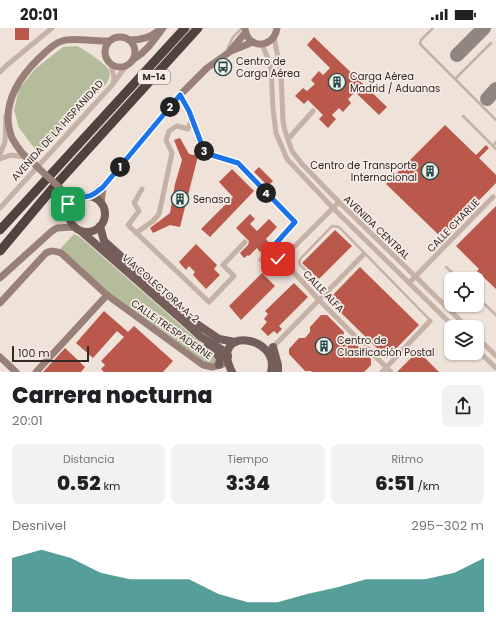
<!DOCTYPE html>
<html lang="es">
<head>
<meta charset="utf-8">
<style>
	:root { --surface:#fff; --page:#f2f2f2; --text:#202124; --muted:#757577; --accent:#0f766e }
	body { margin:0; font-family:Poppins,sans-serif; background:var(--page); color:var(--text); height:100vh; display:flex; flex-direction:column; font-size:15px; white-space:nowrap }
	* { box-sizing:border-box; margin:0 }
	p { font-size:13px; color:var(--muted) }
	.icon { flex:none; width:22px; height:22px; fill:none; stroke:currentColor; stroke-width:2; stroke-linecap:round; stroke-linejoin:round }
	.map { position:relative; height:344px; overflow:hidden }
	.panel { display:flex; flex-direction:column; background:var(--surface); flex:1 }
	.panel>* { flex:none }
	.controls { position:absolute; left:444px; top:244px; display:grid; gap:8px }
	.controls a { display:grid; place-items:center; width:40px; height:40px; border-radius:8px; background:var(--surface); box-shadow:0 1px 3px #0004; font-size:20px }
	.scale { position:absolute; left:12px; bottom:10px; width:77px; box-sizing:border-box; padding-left:4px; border:2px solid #322926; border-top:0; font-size:11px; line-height:14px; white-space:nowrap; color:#322926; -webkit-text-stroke:3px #f7ece5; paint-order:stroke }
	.pin { position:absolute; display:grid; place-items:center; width:34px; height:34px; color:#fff; margin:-17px; border-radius:8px; box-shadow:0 2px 6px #0006 }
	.km { position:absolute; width:20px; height:20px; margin:-10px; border-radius:50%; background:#222; color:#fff; font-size:11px; line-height:20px; text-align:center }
	.round { display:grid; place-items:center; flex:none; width:42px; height:42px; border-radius:8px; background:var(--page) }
	.summary { display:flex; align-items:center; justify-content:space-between; height:68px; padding:0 12px }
	h1 { font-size:22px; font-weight:800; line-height:30px }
	.figures { display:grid; grid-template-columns:repeat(3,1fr); gap:6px; height:68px; padding:4px 12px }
	.figures div { display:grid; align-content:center; border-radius:8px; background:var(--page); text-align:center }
	.figures b { font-size:20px; font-weight:800 }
	.figures small { font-size:11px; font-weight:400 }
	.figures p { font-size:11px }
	.chart { height:112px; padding:8px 12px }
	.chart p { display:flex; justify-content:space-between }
	.chart svg { width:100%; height:72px; margin-top:4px; fill:var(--accent); opacity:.7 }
	.status { display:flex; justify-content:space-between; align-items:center; height:28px; padding:0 20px; background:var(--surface); direction:ltr }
	.status svg { height:11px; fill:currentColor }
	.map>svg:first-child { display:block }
	.green { fill:#b4bc9b }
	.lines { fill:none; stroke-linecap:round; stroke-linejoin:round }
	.taxiway { stroke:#908680; stroke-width:14 }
	.building { fill:#ba594b }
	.lane { stroke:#c5b1a6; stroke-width:2.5 }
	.street { stroke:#c5b1a6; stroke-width:5 }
	.secondary { stroke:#988078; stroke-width:7 }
	.primary { stroke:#735e59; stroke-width:8 }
	.highway { stroke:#52423e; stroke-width:9 }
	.secondary-bridge { stroke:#988078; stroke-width:7 }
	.route-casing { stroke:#fff; stroke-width:8 }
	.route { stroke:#1a73e8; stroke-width:5 }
	.labels { text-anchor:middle; stroke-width:3.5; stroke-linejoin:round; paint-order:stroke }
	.shield { fill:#f7ece5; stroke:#6d645f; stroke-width:1 }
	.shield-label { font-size:9px; font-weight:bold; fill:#322926 }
	.poi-label { font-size:10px; fill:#322926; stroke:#f7ece5; text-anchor:start }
	.street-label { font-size:10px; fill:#322926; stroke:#f7ece5 }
</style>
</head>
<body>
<div class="status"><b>20:01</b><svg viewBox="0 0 49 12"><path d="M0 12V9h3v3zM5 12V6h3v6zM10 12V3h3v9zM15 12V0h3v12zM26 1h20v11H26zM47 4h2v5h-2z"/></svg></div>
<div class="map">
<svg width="496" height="344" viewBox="0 0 496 344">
	<rect width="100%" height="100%" fill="#eee2d9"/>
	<g class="green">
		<path d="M77,18C84,21 106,36 109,42C111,47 109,50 107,55L39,126L19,100L14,82L19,61L35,41L63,19Z"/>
		<path d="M74,206L80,209L210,323L217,333C211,338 206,335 200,331L123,276L59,222Z"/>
	</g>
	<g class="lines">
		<g class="taxiway">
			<polyline points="457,27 484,0"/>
			<polyline points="487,71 496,61"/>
		</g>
	</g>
	<g class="building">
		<rect x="15" y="0" width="14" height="12"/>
		<polygon points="314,9 387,79 379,87 355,64 348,71 351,75 343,84 339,80 332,87 336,91 328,100 319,91 323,87 308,72 304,76 295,68 303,60 307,63 315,56 311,52 319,43 323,47 330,40 307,17"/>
		<polygon points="445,97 476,127 486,117 489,120 479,130 496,147 496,155 442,210 386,156"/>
		<polygon points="180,110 189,126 198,128 180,199 170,197 153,205 150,200 170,185 175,156 182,132 174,112"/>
		<polygon points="259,139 273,153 268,158 254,144"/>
		<polygon points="232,141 254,163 210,209 201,201 233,169 219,154"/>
		<polygon points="496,178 496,261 477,243 479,241 456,218"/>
		<polygon points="250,186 255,191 250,196 257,203 269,191 277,199 266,211 269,215 260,224 257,220 249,228 248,227 244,230 240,225 248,217 249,213 236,200"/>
		<polygon points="335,202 352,218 319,251 302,235"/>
		<polygon points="196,216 217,237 214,241 220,247 206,261 193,247 195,244 189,238 186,242 179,234"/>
		<polygon points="360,239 419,297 387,330 328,272"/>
		<polygon points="262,245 275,258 241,292 229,278"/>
		<polygon points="294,255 308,269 279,298 282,301 277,306 274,303 268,308 261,301 267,294 264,291 268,286 265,283"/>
		<polygon points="104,283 128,304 134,298 173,333 163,344 104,344 101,341 105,337 101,333 124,309 117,303 93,330 76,315"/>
		<polygon points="321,287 327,287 344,304 343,309 349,315 354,314 371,331 371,337 364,344 312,344 311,343 305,343 289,326 289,321 299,310 305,310 310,304 310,299"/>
		<polygon points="65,320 85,339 81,344 43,344"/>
		<polygon points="418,323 439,344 397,344"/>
	</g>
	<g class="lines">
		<g class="lane">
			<polyline points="433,0 421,12 420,16 496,92"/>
			<polyline points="226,24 233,9 242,0"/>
			<polyline points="455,51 491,15"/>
			<polyline points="463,88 496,121"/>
			<polyline points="493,118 496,114"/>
			<polyline points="446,239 459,251"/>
			<polyline points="327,263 300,237 299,234 301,230 332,198 339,199 430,292"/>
			<polyline points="477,269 496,287"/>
		</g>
		<g class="street">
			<polyline points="274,9 281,45 283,93 285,103 292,123 302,136 339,174 467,299"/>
			<polyline points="262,16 267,28 271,41 273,81 276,105 287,131 333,180 454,299"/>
			<polyline points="111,37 114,49 113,55"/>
			<polyline points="0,44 7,37 52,0"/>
			<polyline points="180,67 189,83 205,125 238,135 295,194 261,232"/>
			<polyline points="290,109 313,83"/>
			<polyline points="0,126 5,114 6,87"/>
			<polyline points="0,131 11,127 25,129"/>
			<polyline points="142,161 134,175 139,183 128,197 209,274 234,248 223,237 245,214"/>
			<path d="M339,174L290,223C287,229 287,233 289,239L319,272L391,344"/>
			<polyline points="0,180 113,56 126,38"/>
			<polyline points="136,205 153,193 159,186 172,125 166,112 169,103 177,98 188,101 192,90"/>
			<polyline points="270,222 278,231"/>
			<polyline points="409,255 493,169"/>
			<polyline points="477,309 496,328"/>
			<polyline points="271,321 364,226"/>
			<polyline points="477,322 496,340"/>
			<polyline points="382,344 430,293"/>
		</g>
		<g class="secondary">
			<path d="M245,0C247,22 274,21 277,0"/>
			<circle cx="120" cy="24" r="15"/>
			<path d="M130,12C141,12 150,10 158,3"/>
			<polyline points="231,22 245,5"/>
			<path d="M134,31C147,23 154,12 163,0"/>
			<path d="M31,133C22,127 17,119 12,110C0,79 17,52 38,31C46,24 52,16 62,13C74,9 95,14 108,13"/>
			<polyline points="62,162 69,182"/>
			<polyline points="62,162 82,169"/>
			<polyline points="90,168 103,159 180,67 207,40 231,23 253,14"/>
			<polyline points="101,175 103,159"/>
			<polyline points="0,250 52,203 57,200 74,199"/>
			<path d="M0,275L46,225C52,222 55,223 61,225L107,267L203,337L212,339L223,336"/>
			<polyline points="0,329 16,344"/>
			<polyline points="36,344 107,267"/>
		</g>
		<g class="primary">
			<circle cx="87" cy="186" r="18"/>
			<polyline points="100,198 104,213 194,294 219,311 235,314"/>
			<polyline points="82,204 189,298 201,309 224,323 228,328"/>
			<polyline points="208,316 220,330 219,337"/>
			<polyline points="273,319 278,337 278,344"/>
			<path d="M232,344C208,297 281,307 271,344"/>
		</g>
		<g class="highway">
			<polyline points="0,202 185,0"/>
			<polyline points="0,223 52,161 198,0"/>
		</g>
		<polyline class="secondary-bridge" points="31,133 62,162"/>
	</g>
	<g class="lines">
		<defs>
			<path id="route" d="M68,176L69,182C74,170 77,170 89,168C94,167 99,162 103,159L180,67L189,83L205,125L238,135L295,194L270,222L278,231"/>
		</defs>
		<use href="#route" class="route-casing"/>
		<use href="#route" class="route"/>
	</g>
	<defs>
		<symbol id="bus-ring" viewBox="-11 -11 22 22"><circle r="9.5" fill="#f7ece5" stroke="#204f4d" stroke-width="1.5"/><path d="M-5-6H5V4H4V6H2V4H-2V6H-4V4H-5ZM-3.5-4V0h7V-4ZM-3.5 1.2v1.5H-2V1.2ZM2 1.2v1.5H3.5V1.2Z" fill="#204f4d"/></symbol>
		<symbol id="building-ring" viewBox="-11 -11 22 22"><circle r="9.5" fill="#f7ece5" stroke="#204f4d" stroke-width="1.5"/><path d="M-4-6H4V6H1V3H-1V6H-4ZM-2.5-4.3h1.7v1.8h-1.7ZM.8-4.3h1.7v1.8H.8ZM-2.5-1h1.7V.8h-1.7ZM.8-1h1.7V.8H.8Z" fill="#204f4d"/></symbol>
	</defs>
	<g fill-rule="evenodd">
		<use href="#bus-ring" x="213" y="29" width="20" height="20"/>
		<use href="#building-ring" x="327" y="44" width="20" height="20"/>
		<use href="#building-ring" x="420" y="133" width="20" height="20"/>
		<use href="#building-ring" x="170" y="161" width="20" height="20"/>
		<use href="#building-ring" x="314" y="308" width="20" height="20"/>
	</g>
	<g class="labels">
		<rect class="shield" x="138" y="42" width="32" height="14" rx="3"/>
		<g class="shield-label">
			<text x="154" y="52">M-14</text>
		</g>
		<g class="poi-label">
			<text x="236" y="37">Centro de<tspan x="236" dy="12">Carga Aérea</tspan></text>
			<text x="350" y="52">Carga Aérea<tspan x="350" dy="12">Madrid / Aduanas</tspan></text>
			<text x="417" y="141" text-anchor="end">Centro de Transporte<tspan x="417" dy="12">Internacional</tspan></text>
			<text x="193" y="175">Senasa</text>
			<text x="337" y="316">Centro de<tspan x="337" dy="12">Clasificación Postal</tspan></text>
		</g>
		<g class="street-label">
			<text transform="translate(57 102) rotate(-48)" y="4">AVENIDA DE LA HISPANIDAD</text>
			<text transform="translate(453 197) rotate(-46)" y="4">CALLE CHARLIE</text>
			<text transform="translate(377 199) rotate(44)" y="4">AVENIDA CENTRAL</text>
			<text transform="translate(161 260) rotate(41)" y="4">VÍA COLECTORA A-2</text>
			<text transform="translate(324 263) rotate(46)" y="4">CALLE ALFA</text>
			<text transform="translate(172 301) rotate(35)" y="4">CALLE TRESPADERNE</text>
		</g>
	</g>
</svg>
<div class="controls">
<a><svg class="icon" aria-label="locate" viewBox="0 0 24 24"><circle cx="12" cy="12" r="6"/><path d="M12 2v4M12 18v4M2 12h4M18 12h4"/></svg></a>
<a><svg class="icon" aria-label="layers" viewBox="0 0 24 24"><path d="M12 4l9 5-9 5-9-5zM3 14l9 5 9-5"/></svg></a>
</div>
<div class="scale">100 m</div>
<div class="pin" style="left:68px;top:176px;background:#1e9e55"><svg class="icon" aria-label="arrive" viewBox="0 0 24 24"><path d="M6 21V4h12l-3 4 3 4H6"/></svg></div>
<div class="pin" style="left:278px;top:231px;background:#d93025"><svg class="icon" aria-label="check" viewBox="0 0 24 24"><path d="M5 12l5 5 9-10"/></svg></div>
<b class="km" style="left:120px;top:139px">1</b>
<b class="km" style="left:170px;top:79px">2</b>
<b class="km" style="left:204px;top:123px">3</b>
<b class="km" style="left:266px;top:165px">4</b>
</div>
<section class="panel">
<div class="summary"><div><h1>Carrera nocturna</h1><p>20:01</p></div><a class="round"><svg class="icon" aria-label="share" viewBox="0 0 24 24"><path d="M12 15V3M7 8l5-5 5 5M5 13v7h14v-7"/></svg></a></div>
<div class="figures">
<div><p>Distancia</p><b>0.52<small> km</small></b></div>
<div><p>Tiempo</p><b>3:34</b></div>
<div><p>Ritmo</p><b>6:51<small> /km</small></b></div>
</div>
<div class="chart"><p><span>Desnivel</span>295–302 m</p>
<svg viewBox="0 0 160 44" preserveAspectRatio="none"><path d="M0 44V11L10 6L20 11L30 20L40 24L50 24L60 24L70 33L80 38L90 38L100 33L110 29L120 24L130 24L140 24L150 20L160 11V44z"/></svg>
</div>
</section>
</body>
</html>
